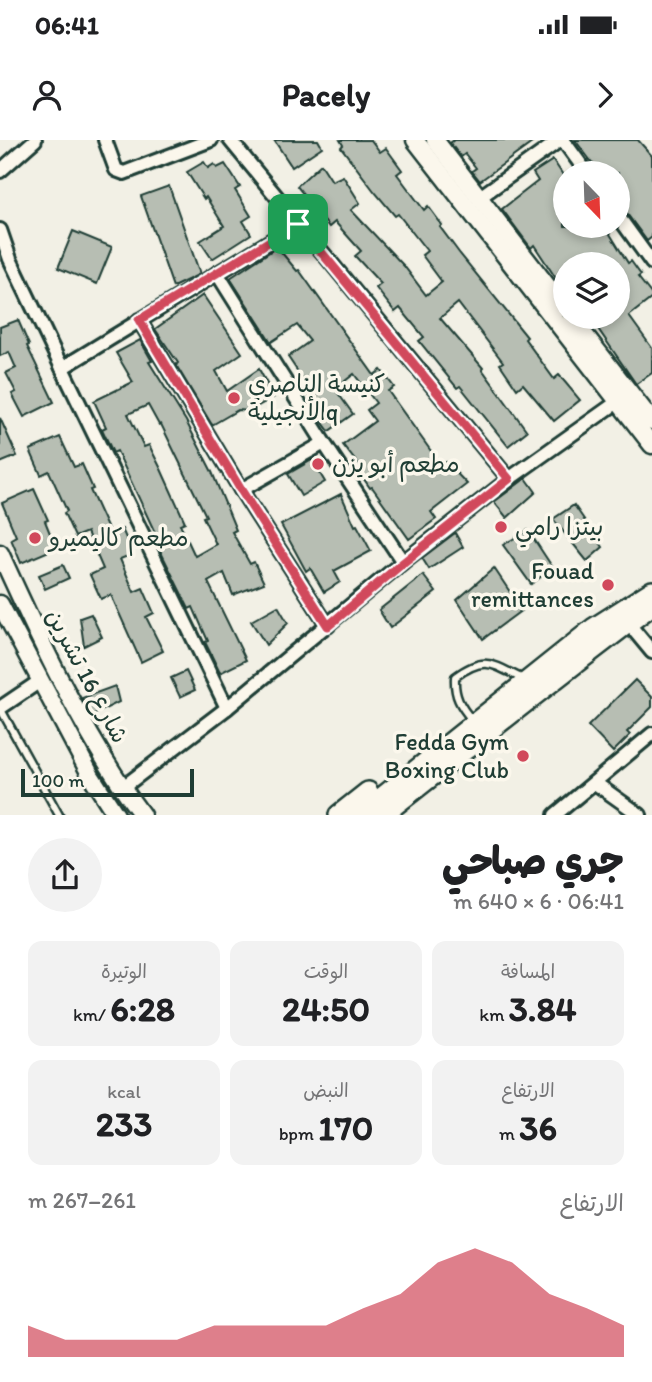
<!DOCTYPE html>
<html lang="ar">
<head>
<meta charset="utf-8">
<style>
	:root { --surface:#fff; --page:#f2f2f2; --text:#202124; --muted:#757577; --accent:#d1495b }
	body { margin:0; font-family:Itim,"Playpen Sans Arabic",sans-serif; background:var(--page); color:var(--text); direction:rtl; height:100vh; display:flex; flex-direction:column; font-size:26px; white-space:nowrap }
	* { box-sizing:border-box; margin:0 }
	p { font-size:23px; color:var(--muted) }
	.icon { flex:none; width:38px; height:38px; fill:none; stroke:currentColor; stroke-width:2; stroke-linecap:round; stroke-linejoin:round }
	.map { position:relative; height:675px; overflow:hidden; direction:ltr }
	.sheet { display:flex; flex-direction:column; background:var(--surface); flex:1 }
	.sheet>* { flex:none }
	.needle { width:46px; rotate:157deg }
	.tools { position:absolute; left:553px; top:21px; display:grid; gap:14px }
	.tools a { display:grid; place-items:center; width:77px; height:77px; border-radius:50%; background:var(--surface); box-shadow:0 4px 10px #0003; font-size:35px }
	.scale { position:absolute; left:21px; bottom:18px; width:173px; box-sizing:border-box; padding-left:7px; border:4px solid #1f3d34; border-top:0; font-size:19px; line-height:24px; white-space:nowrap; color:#1f3d34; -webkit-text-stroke:5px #fbf7ec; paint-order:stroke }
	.pin { position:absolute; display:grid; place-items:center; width:60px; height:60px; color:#fff; margin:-30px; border-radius:14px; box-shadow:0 4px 10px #0006 }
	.round { display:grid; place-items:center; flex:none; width:74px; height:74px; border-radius:37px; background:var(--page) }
	.summary { display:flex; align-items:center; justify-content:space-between; height:119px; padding:0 28px }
	h1 { font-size:38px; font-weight:800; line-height:52px }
	.figures { display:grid; grid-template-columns:repeat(3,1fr); gap:10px; height:119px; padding:7px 28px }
	.figures div { display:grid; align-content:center; border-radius:14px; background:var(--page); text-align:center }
	.figures b { font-size:35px; font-weight:800 }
	.figures small { font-size:19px; font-weight:400 }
	.figures p { font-size:19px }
	.chart { height:196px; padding:14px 28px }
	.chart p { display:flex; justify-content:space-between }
	.chart svg { width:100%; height:126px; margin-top:7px; fill:var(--accent); opacity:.7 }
	.status { display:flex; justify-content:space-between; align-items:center; height:49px; padding:0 35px; background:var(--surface); direction:ltr }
	.status svg { height:19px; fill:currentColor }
	header { display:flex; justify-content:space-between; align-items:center; height:91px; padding:0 28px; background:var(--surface); font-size:32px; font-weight:800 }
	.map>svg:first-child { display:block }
	.building { fill:#b7beb3; stroke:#1f3d34; stroke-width:2; fill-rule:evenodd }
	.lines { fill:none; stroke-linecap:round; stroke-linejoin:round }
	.service-casing { stroke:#1f3d34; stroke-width:11 }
	.minor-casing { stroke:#1f3d34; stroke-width:18 }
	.tertiary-casing { stroke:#1f3d34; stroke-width:21 }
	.primary-casing { stroke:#1f3d34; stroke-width:24 }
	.service { stroke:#fbf7ec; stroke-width:6 }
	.minor { stroke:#fbf7ec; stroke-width:12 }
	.tertiary { stroke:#fbf7ec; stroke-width:16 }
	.primary { stroke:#fbf7ec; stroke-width:19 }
	.route-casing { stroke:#fff; stroke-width:14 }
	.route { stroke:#d1495b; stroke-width:9 }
	.poi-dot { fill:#d1495b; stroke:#fbf7ec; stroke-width:2.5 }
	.labels { text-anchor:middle; stroke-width:7; stroke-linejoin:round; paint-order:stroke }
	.poi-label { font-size:24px; fill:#1f3d34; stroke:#fbf7ec; text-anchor:start }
	.street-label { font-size:24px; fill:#1f3d34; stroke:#fbf7ec }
</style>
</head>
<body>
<div class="status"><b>06:41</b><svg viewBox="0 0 49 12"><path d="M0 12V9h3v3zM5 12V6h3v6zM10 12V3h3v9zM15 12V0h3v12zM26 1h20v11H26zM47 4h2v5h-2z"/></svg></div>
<header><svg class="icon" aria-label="forward" viewBox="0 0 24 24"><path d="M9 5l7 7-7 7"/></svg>Pacely<svg class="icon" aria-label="person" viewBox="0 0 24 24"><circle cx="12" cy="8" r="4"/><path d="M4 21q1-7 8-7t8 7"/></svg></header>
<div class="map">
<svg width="652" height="675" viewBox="0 0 652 675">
	<rect width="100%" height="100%" fill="#f2f0e5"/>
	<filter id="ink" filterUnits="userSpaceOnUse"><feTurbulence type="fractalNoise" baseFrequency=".0143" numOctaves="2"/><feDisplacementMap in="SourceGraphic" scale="14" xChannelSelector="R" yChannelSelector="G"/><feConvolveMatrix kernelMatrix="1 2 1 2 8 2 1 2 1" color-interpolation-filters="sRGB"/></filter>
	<g filter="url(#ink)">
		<g class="building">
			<polygon points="274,0 318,0 322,7 292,27"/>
			<polygon points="340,0 371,0 380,12 386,8 402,30 397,34 424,70 428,66 442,85 440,87 460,114 527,197 525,199 554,239 559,235 580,260 554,281 523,244 517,249 500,224 503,222 458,163 440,178 483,228 482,229 527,291 508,306 460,246 457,248 419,201 424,197 400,168 395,172 376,148 381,144 355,116 361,111 335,82 329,87 297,46 321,24 332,41 343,36 360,63 351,70 404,126 426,155 442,142 422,115 427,111 398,74 395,76 374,51 341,7 343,5"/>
			<polygon points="454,0 536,0 480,41 472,31 476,28 465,14 461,17 450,3"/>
			<polygon points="575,0 638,0 652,16 652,97 647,101 619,63 626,59 618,47 618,33 600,33"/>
			<polygon points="553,20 565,38 565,86 605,86 628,123 631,121 641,135 638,137 652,155 652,158 629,176 652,208 652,233 636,244 596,186 593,188 584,177 618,177 618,124 565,124 565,152 534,105 531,108 502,69 538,41 533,33"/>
			<polygon points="204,22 208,28 214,24 217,28 225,24 240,47 235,50 251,76 243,81 251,94 212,119 200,101 224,86 206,57 204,59 187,32"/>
			<polygon points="169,46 200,134 173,147 141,56"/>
			<polygon points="73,91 112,107 97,144 58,128"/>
			<polygon points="277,107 297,131 299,130 374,235 381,230 394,247 388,251 441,325 446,322 467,344 431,372 436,379 409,399 372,347 370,348 357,329 360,327 343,305 375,281 367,270 376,263 354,234 335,249 353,274 329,291 312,268 316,265 300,244 304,241 288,217 310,201 297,185 271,202 230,138"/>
			<polygon points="203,155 242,213 216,231 227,251 259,229 274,257 249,271 238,270 212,285 176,225 178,223 155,189"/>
			<polygon points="18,180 29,205 27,206 54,262 24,277 12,254 16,252 6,233 16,228 9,212 0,216 0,187"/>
			<path d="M140,200L152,221L149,222L186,281L212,332L236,390L232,392L250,424L254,422L264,443L233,455L224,433L208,442L246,520L220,533L205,502L208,501L193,467L189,469L154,398L157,397L117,311L113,313L102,289L106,287L94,261L133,242L116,213ZM148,265L159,285L161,284L176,315L206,376L203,377L216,404L195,416L180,384L185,382L161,329L149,305L144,307L128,274Z"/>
			<polygon points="0,278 17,316 0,323"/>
			<polygon points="60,297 74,327 82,324 93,349 90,350 110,394 122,389 133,414 120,419 134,452 143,448 154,473 146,477 163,511 141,522 111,455 101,459 90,435 103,429 87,392 75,397 64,373 67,371 49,331 41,335 30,310"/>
			<polygon points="312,320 325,342 301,356 288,334"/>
			<polygon points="526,338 536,352 507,378 494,362"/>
			<polygon points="34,349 48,380 45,381 56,408 21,423 11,399 16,396 2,363"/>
			<polygon points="341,354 355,386 357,385 371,411 334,431 340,442 324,452 310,428 306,431 281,385"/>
			<polygon points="574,365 603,407 587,421 553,379"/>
			<polygon points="528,390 553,428 531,444 503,405"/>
			<polygon points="455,393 463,407 429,429 422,418"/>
			<polygon points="63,425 69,438 45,449 39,435"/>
			<polygon points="494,428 522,470 483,499 457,460"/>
			<polygon points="423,435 436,452 390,488 379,470"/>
			<polygon points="278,466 288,483 266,505 251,481"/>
			<polygon points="91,474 102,497 84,506 80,478"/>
			<polygon points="186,531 195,550 180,557 171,538"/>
			<polygon points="635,540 652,557 652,567 627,592 630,595 613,612 588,586"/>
			<polygon points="115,546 119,562 91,576 82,558"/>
		</g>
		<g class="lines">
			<defs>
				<g id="service">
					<polyline points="0,568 59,675"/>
					<path d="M472,580C460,566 454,556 455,537C486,514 493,525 525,540"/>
				</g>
				<g id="minor">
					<polyline points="105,0 116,30 124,33 211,0"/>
					<polyline points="230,0 509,339"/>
					<polyline points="563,0 587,33"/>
					<polyline points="0,31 35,0"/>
					<polyline points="480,57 560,0"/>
					<polyline points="618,76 652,123"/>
					<polyline points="0,90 10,119 62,228 227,568"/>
					<polyline points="217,133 324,303 403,422"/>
					<polyline points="139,180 241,350 328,486"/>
					<polyline points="62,228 298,84"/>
					<polyline points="241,350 324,303"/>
					<polyline points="628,483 652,512"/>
					<polyline points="0,568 40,541"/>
					<polyline points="595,643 640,675"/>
					<polyline points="122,648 227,568 403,422 509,339 623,258"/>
					<polyline points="555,675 652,594"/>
				</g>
				<g id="tertiary">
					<polyline points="415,0 652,305"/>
					<polyline points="435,0 565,169"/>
					<polyline points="571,177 652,281"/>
					<path d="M0,413C39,499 86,600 142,675"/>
					<polyline points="0,464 91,636 116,675"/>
				</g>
				<g id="primary">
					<polyline points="339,675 368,652"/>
					<polyline points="360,675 594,488 652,451"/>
					<path d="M382,675C472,605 560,533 652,465"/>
				</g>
			</defs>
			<use href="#service" class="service-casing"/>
			<use href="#minor" class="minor-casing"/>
			<use href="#tertiary" class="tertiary-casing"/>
			<use href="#primary" class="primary-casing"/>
			<use href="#service" class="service"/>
			<use href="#minor" class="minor"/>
			<use href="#tertiary" class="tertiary"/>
			<use href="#primary" class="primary"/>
		</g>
	</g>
	<g class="lines" filter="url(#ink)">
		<defs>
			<polygon id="route" points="298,84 509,339 404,422 328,486 241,350 139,180"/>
		</defs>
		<use href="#route" class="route-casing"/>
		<use href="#route" class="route"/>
	</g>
	<g class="poi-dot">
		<circle cx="234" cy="258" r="7"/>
		<circle cx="318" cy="324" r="7"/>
		<circle cx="501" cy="387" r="7"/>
		<circle cx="35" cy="398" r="7"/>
		<circle cx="608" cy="445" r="7"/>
		<circle cx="523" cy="616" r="7"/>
	</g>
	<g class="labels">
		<g class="poi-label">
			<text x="248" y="252">كنيسة الناصري<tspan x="248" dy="28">الأنجيليةq</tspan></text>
			<text x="332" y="332">مطعم أبو يزن</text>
			<text x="515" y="395">بيتزا رامي</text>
			<text x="49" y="406">مطعم كاليميرو</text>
			<text x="594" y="439" text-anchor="end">Fouad<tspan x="594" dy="28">remittances</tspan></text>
			<text x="509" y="610" text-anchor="end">Fedda Gym<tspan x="509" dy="28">Boxing Club</tspan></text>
		</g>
		<g class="street-label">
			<text transform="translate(87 536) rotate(62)" y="8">شارع 16 تشرين</text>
		</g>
	</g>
</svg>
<div class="tools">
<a><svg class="needle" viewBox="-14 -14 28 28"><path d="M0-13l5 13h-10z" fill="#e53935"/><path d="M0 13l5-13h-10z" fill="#757577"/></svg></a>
<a><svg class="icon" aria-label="layers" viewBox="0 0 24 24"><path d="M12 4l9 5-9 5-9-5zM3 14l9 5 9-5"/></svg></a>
</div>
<div class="scale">100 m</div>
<div class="pin" style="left:298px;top:84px;background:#1e9e55"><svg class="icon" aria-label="arrive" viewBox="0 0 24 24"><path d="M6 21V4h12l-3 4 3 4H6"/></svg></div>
</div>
<section class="sheet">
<div class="summary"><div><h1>جري صباحي</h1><p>06:41 · 6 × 640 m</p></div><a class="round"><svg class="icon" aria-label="share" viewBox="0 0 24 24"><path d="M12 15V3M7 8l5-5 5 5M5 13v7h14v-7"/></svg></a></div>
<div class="figures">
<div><p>المسافة</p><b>3.84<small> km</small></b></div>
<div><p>الوقت</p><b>24:50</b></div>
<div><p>الوتيرة</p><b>6:28<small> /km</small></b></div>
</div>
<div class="figures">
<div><p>الارتفاع</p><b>36<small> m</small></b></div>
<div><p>النبض</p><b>170<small> bpm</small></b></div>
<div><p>kcal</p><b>233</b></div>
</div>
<div class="chart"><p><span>الارتفاع</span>261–267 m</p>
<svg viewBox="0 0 160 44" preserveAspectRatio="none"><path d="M0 44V33L10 38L20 38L30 38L40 38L50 33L60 33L70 33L80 33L90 27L100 22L110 11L120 6L130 11L140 22L150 27L160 33V44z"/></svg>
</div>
</section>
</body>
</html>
